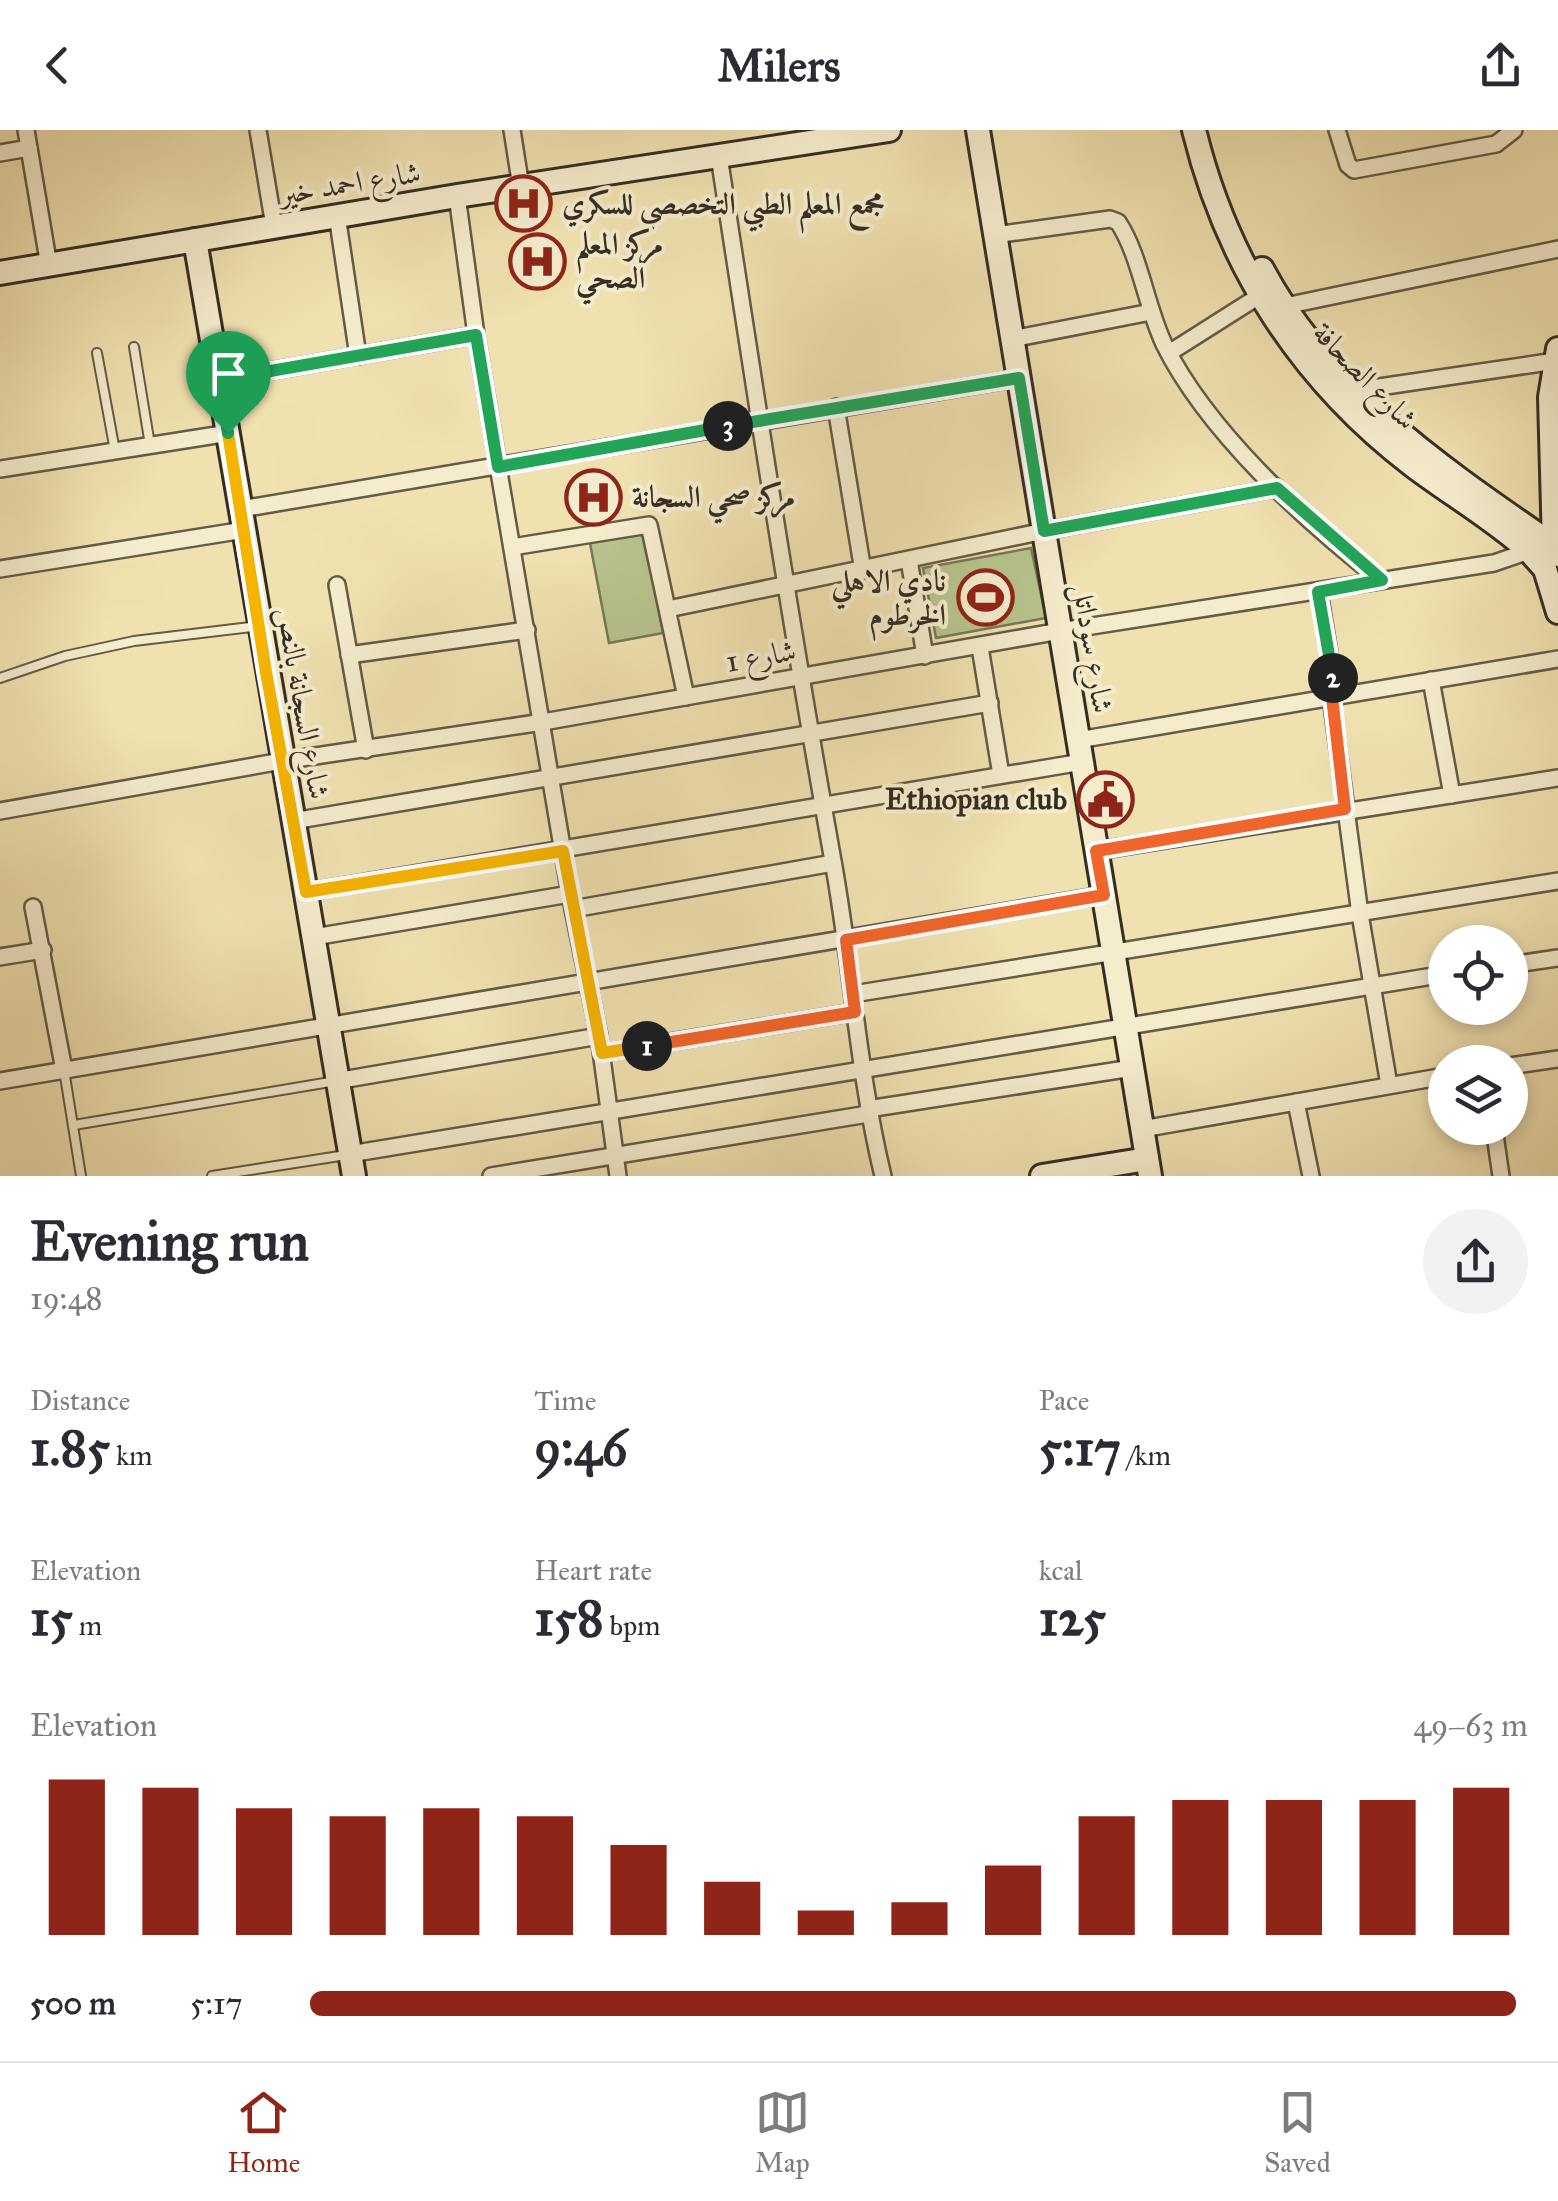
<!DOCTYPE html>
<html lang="en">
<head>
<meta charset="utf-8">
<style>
	:root { --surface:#fff; --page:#f2f2f3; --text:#2b2b33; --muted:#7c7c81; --line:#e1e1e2; --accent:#8f2418 }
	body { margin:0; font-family:"IM FELL Great Primer",Amiri,serif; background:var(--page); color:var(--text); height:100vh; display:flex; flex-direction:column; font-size:38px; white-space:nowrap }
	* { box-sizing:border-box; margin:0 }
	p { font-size:32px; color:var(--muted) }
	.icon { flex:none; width:55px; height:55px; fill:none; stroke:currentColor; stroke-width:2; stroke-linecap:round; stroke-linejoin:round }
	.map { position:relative; height:1046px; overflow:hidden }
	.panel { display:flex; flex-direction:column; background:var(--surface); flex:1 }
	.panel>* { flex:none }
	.controls { position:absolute; left:1428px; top:795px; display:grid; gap:20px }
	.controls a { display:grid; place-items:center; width:100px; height:100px; border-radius:50%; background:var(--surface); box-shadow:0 5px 15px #0003; font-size:50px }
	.pin { position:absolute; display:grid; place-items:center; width:85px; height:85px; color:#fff; margin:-102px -42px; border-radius:50% 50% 50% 0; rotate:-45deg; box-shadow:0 0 10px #0007 }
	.pin .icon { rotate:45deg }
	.km { position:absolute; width:50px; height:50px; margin:-25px; border-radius:50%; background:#222; color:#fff; font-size:28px; line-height:50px; text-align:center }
	.round { display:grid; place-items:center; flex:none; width:105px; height:105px; border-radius:52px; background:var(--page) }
	.head { display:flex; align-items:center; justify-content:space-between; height:170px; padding:0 30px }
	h1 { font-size:55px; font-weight:800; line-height:75px }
	.stats { display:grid; grid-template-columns:repeat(3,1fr); gap:15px; height:170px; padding:10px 30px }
	.stats div { display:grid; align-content:center }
	.stats b { font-size:50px; font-weight:800 }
	.stats small { font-size:28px; font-weight:400 }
	.stats p { font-size:28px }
	.chart { height:280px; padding:20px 30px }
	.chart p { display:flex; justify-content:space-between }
	.chart svg { width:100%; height:180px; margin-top:10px; stroke:var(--accent); stroke-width:6 }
	ul { padding:0 30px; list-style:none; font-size:32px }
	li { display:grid; grid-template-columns:160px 120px 1fr; align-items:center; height:75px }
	li i { height:25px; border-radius:12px; background:var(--accent) }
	header { display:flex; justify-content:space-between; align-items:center; height:130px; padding:0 30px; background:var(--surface); font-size:45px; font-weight:800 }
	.dock { display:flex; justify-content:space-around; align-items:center; height:140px; border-top:2px solid var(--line); background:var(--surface); font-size:28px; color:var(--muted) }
	.dock a { display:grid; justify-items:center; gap:5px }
	.dock .current { color:var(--accent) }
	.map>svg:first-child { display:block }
	.green { fill:#b7c38d; stroke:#767858; stroke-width:2.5 }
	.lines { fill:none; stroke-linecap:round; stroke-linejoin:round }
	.lane-casing { stroke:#645a46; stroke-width:12 }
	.street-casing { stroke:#645a46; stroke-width:20 }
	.secondary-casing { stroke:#362d22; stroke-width:28 }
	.lane { stroke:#f5eccc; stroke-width:8 }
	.street { stroke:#f5eccc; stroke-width:15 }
	.secondary { stroke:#f5eccc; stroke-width:22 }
	.split-1-casing { stroke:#fff; stroke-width:20 }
	.split-2-casing { stroke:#fff; stroke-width:20 }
	.split-3-casing { stroke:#fff; stroke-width:20 }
	.split-4-casing { stroke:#fff; stroke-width:20 }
	.split-1 { stroke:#f5b400; stroke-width:12 }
	.split-2 { stroke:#f0652b; stroke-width:12 }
	.split-3 { stroke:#22a559; stroke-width:12 }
	.split-4 { stroke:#22a559; stroke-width:12 }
	.labels { text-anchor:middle; stroke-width:8; stroke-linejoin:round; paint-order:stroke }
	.street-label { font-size:30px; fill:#362d22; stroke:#f5eccc }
	.poi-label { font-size:30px; font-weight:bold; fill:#362d22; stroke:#f5eccc; text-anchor:start }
</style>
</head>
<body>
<header><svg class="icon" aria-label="back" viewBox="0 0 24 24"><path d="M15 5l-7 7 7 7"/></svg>Milers<svg class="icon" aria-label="share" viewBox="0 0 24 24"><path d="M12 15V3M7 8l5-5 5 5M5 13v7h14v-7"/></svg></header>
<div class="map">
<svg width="1558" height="1046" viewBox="0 0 1558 1046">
	<rect width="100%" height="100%" fill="#f0e1b1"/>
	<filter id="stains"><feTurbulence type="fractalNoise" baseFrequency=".002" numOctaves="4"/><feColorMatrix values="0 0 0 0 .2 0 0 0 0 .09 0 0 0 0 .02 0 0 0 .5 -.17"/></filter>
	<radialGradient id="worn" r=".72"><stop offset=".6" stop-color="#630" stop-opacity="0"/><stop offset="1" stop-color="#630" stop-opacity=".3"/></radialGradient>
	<g class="green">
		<polygon points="643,398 663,503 609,513 589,408"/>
		<polygon points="1031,418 1046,488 936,508 923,438"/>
	</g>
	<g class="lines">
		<defs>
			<g id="lane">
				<polyline points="134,217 150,315"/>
				<polyline points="97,223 115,321"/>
				<polyline points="0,548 65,526 134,511 259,496"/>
				<polyline points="64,940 81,1046"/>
				<polyline points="74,995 336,951"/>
				<polyline points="212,1046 346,1025"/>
			</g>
			<g id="street">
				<polyline points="26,0 49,136"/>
				<polyline points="258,0 274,96"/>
				<polyline points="512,0 521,57"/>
				<polyline points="1337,0 1348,35 1354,40 1496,14 1514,0"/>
				<polyline points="0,23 29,18"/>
				<path d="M719,26C755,262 791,497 833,731C852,836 858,943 883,1046"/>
				<polyline points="457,66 476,205 570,764 599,906 618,1046"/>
				<polyline points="337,85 358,226"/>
				<path d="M995,105L1110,89L1118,92C1140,125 1146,176 1164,214C1207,301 1305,391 1381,450"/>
				<polyline points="1285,176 1558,119"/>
				<polyline points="1012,209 1151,182"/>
				<polyline points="1169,223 1259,166"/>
				<polyline points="219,250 476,205"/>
				<polyline points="1352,261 1555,231"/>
				<polyline points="836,277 863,441"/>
				<polyline points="0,339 229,303"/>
				<polyline points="241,379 1019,248"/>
				<polyline points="512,417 649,395 686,567"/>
				<polyline points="909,430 925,526"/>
				<polyline points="0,439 244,400"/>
				<polyline points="337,455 366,620"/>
				<polyline points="1319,462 1336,566"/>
				<polyline points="668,479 1044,401 1277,358"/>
				<polyline points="980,517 1001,645"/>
				<polyline points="349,525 527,500"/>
				<polyline points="1431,550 1452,665"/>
				<polyline points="1331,567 1360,784 1389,955"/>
				<polyline points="1078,610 1558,529"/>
				<polyline points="0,681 282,631 543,592 1060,501 1494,433 1529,421"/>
				<polyline points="293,691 990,573"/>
				<polyline points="1096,721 1558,648"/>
				<polyline points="306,762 1082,632"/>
				<polyline points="33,777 64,940"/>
				<polyline points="573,779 833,733"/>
				<polyline points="314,807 570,764"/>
				<polyline points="0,827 43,820"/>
				<polyline points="1510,835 1558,828"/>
				<polyline points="853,864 1558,751"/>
				<polyline points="602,923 855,882"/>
				<polyline points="1510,936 1558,929"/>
				<polyline points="0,951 1103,765"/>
				<polyline points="336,951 599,906"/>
				<polyline points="1296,972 1311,1046"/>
				<polyline points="868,979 1132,938"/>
				<polyline points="1494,998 1501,1046"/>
				<polyline points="1142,999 1445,946"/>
				<polyline points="350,1024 1445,844"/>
				<polyline points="491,1046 868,984"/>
			</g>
			<g id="secondary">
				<polyline points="978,0 1150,1046"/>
				<path d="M1194,0C1227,135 1301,250 1412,335C1450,364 1494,389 1529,421L1545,439L1558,482"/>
				<polyline points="195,110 354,1046"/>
				<path d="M1262,139C1327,262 1443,339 1554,416L1558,425"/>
				<polyline points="0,143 457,66 889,0"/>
				<polyline points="1546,418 1554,416 1550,267 1558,219"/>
				<polyline points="1042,1046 1147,1029"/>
			</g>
		</defs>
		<use href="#lane" class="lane-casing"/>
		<use href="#street" class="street-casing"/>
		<use href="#secondary" class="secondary-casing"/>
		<use href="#lane" class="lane"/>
		<use href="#street" class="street"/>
		<use href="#secondary" class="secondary"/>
	</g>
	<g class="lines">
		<defs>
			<polyline id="split-1" points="228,303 266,542 306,762 563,721 602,923 647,916"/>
			<polyline id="split-2" points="647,916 855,882 846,810 1104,765 1096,721 1345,679 1332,567 1336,566 1333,548"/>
			<polyline id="split-3" points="728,296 1019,248 1044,401 1277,358 1382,450 1318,462 1333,548"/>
			<polyline id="split-4" points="228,303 219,250 476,205 498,337 728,296"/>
		</defs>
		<use href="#split-1" class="split-1-casing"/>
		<use href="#split-2" class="split-2-casing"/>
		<use href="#split-3" class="split-3-casing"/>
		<use href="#split-4" class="split-4-casing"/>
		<use href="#split-1" class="split-1"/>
		<use href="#split-2" class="split-2"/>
		<use href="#split-3" class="split-3"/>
		<use href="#split-4" class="split-4"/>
	</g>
	<defs>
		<symbol id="hospital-ring" viewBox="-11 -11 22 22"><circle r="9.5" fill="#f5eccc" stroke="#8f2418" stroke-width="1.5"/><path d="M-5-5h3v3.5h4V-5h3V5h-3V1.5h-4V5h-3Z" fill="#8f2418"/></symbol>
		<symbol id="stadium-ring" viewBox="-11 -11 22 22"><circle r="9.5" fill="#f5eccc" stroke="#8f2418" stroke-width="1.5"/><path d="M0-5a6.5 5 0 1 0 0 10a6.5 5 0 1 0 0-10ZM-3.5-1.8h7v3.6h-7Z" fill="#8f2418"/></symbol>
		<symbol id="civic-ring" viewBox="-11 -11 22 22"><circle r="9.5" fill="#f5eccc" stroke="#8f2418" stroke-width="1.5"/><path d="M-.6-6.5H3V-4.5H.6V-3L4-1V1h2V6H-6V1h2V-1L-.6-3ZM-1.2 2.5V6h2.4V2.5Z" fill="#8f2418"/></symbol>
	</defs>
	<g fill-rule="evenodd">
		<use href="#hospital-ring" x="492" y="42" width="63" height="63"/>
		<use href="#hospital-ring" x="506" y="100" width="63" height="63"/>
		<use href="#hospital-ring" x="562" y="336" width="63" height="63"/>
		<use href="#stadium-ring" x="954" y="436" width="63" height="63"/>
		<use href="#civic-ring" x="1074" y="638" width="63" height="63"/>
	</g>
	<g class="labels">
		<g class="street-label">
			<text transform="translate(350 53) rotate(-9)" y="10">شارع احمد خير</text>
			<text transform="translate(1365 246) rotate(46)" y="10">شارع الصحافة</text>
			<text transform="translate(1093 518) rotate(81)" y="10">شارع سوداتل</text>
			<text transform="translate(761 526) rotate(-10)" y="10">شارع 1</text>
			<text transform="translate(303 573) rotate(80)" y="10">شارع السجانة بالنص</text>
		</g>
		<g class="poi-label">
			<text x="562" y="84">مجمع المعلم الطبي التخصصي للسكري</text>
			<text x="576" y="124">مركز المعلم<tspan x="576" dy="34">الصحي</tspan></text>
			<text x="632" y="377">مركز صحي السجانة</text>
			<text x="946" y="461" text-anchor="end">نادي الاهلي<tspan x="946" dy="34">الخرطوم</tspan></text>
			<text x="1067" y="679" text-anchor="end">Ethiopian club</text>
		</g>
	</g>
	<rect width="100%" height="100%" filter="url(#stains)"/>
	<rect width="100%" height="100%" fill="url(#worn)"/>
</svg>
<div class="controls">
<a><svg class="icon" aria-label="locate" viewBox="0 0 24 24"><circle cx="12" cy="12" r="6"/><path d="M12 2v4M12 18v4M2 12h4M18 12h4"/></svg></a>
<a><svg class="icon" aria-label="layers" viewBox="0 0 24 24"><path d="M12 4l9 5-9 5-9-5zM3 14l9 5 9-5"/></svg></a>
</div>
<div class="pin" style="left:228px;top:303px;background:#1e9e55"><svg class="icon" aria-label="arrive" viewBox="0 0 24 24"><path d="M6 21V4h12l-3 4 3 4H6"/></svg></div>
<b class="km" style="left:647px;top:916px">1</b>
<b class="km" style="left:1333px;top:548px">2</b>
<b class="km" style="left:728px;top:296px">3</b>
</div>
<section class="panel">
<div class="head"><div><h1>Evening run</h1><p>19:48</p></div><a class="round"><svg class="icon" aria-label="share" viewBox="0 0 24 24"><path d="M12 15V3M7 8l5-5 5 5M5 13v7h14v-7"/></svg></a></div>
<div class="stats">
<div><p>Distance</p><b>1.85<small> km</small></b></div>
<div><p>Time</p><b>9:46</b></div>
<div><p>Pace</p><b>5:17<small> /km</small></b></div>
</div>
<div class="stats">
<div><p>Elevation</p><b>15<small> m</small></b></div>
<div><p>Heart rate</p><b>158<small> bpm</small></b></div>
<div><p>kcal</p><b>125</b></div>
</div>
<div class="chart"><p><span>Elevation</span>49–63 m</p>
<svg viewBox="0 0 160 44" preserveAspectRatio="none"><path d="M5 44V6M15 44V8M25 44V13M35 44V15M45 44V13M55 44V15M65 44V22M75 44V31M85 44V38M95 44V36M105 44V27M115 44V15M125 44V11M135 44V11M145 44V11M155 44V8"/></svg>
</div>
<ul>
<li><b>500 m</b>5:17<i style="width:99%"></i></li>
</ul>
</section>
<nav class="dock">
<a class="current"><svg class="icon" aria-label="home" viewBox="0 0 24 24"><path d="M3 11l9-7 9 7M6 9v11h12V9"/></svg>Home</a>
<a><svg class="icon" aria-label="map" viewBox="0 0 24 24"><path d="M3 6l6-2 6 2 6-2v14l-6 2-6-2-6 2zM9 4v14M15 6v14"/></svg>Map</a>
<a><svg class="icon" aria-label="saved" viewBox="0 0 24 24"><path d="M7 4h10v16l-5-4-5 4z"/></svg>Saved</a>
</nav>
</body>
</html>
